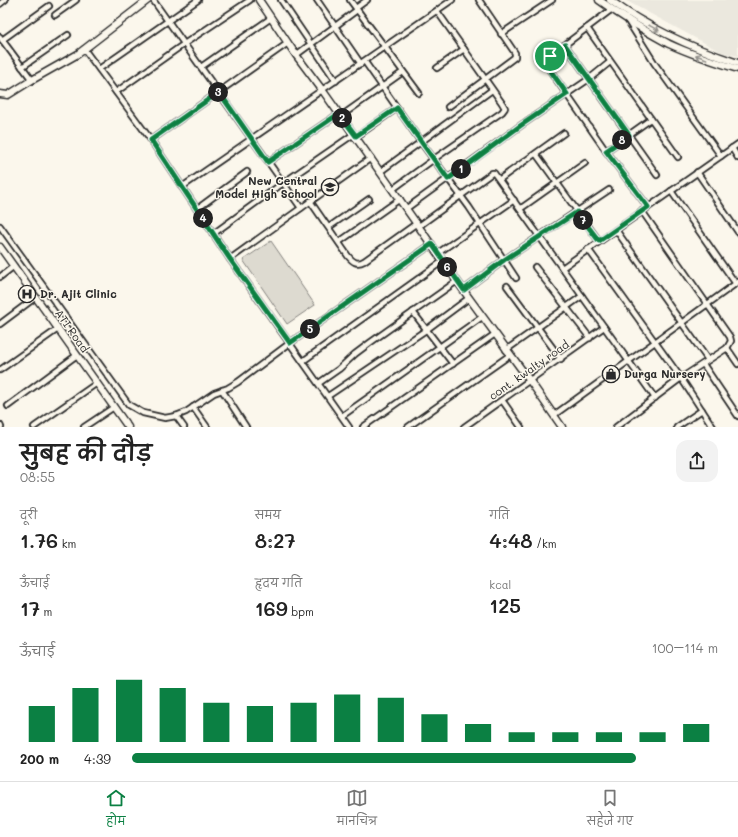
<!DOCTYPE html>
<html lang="hi">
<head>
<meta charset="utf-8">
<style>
	:root { --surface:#fff; --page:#f2f2f2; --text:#222; --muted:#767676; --line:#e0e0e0; --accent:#0b8043 }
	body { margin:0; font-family:Mali,"Playpen Sans Deva",sans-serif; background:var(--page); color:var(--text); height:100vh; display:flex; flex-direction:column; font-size:15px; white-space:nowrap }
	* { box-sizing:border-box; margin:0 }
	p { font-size:13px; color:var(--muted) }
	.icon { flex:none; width:22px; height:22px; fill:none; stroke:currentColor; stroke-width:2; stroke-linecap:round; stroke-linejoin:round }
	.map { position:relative; height:427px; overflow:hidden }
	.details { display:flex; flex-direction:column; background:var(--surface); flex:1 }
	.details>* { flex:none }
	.pin { position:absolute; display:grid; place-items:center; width:34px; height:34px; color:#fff; margin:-17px; border:2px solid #fff; border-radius:50%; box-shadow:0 1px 4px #0007 }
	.km { position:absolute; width:20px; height:20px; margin:-10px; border-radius:50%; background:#222; color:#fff; font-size:11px; line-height:20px; text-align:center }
	.round { display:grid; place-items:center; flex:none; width:42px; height:42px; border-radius:12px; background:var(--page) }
	.headline { display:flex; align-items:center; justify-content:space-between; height:68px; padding:0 20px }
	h1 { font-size:22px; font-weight:600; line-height:30px }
	.figures { display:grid; grid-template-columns:repeat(3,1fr); gap:6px; height:68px; padding:4px 20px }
	.figures div { display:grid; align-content:center }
	.figures b { font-size:20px; font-weight:600 }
	.figures small { font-size:11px; font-weight:400 }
	.figures p { font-size:11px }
	.chart { height:112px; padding:8px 20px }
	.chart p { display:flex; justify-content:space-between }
	.chart svg { width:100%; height:72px; margin-top:4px; stroke:var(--accent); stroke-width:6 }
	ul { padding:0 20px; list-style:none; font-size:13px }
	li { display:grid; grid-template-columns:64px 48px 1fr; align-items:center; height:30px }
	li i { height:10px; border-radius:5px; background:var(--accent) }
	.tab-bar { display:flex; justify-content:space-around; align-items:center; height:56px; border-top:1px solid var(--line); background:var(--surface); font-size:11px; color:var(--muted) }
	.tab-bar a { display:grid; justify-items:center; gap:2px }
	.tab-bar .selected { color:var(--accent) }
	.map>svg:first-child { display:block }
	.built { fill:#ebe8de }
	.green { fill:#dddad0; stroke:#84827e }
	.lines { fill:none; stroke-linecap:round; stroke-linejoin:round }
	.street-casing { stroke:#2b2b2b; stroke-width:8 }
	.secondary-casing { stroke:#2b2b2b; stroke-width:9 }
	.street { stroke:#fbf7ec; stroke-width:4.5 }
	.secondary { stroke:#fbf7ec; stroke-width:6 }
	.oneway { stroke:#93918c }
	.route-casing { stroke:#fff; stroke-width:8 }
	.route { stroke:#0b8043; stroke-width:5 }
	.labels { text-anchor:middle; stroke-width:3; stroke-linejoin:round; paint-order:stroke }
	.poi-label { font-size:11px; font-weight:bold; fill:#2b2b2b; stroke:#fbf7ec; text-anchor:start }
	.street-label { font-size:11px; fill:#2b2b2b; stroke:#fbf7ec }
</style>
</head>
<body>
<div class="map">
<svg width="738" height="427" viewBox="0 0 738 427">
	<rect width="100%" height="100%" fill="#fbf7ec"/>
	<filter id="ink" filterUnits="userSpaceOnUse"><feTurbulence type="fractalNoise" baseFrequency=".025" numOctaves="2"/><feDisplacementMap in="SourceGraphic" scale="8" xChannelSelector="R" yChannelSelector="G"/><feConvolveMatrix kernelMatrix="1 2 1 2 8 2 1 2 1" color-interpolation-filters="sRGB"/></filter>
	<g filter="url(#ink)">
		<polygon class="built" points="625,0 738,0 738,56 723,53"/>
		<polygon class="green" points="271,241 315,305 287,324 243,260"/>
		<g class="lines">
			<defs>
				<g id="street">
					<polyline points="153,0 301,208"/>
					<polyline points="281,0 336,81"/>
					<polyline points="317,0 361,64"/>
					<polyline points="350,0 419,93"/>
					<polyline points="0,4 5,0"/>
					<polyline points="356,8 367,0"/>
					<polyline points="612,9 550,56 546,59 545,63 606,151 648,207"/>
					<polyline points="55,15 76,0"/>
					<polyline points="628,21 655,64 721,156"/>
					<polyline points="587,28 678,157"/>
					<polyline points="501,34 552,0"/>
					<polyline points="0,37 32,80"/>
					<polyline points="2,40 49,6"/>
					<polyline points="565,45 657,175"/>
					<polyline points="84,49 151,140 230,259 349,427"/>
					<polyline points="296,55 357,10"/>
					<polyline points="365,62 421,142 469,207 516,278"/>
					<polyline points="22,67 68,35"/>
					<polyline points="201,67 271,18"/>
					<polyline points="437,68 464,49"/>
					<polyline points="99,69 198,0"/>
					<polyline points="116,92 184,44 250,0"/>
					<polyline points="448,107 515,57 515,53 479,0"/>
					<polyline points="356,137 397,108"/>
					<polyline points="151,140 288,43"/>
					<polyline points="732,148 738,158"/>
					<polyline points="606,151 651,119"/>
					<polyline points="536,154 599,241"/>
					<polyline points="268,162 334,117 341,116 403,72"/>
					<polyline points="381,171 492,90"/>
					<polyline points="697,172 738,232"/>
					<polyline points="500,179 564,133"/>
					<polyline points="182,187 452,0"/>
					<polyline points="393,189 434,159 502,112 505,108 502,103 437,11"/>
					<polyline points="671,191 736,284"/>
					<path d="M310,201L348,256C353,262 357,265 364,261L417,223"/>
					<polyline points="407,208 520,126 589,79 610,62"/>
					<polyline points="197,209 247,172"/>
					<polyline points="520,209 585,163"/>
					<polyline points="642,211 730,337 731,341 727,348"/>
					<polyline points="0,226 129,405 143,413 165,418 176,416 186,412 214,393 228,388 238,382 290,343 432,244"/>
					<polyline points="419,226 492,173 494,173 562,268"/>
					<polyline points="329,227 369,199"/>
					<polyline points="616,230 708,360"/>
					<polyline points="213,234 283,183 354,134"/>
					<polyline points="339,242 400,199"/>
					<polyline points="588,249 681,378 713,427"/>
					<polyline points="438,253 514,200"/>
					<polyline points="230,259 371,158"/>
					<polyline points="535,267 590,338"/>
					<polyline points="0,277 14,266"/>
					<polyline points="507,286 561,359"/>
					<polyline points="464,290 504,260 609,190"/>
					<polyline points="413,312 453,364"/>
					<polyline points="0,324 36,297"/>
					<polyline points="506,350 582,296"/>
					<polyline points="303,361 443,261"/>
					<polyline points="703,364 738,416"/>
					<polyline points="0,370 58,329"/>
					<polyline points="319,383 339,369 355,354 371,342 457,281"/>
					<polyline points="222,390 246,427"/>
					<polyline points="328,396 426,330 469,298"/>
					<polyline points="655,398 562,268 738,144"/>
					<polyline points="502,400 521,427"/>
					<polyline points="8,406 77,355"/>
					<polyline points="193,407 207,427"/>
					<polyline points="554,415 738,282"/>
					<polyline points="176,416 184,427"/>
					<polyline points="342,416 482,317"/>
					<polyline points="0,425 1,427"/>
					<polyline points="34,427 97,383"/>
					<polyline points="84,427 114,407"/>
					<polyline points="363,427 495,334"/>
					<polyline points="408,427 510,355"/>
					<polyline points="464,427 604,327"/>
					<polyline points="616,427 681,378 727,348 738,364"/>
					<polyline points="677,427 702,410"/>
				</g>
				<g id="secondary">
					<polyline points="259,0 296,55 323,91 469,298 530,381 562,427"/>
					<path d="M599,0C621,16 645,31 669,44C691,54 715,62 738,69"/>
					<path d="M610,0C649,29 692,48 738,63"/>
					<polyline points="0,94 8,95 32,80 78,54 148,0"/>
					<polyline points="0,247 128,427"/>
				</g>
			</defs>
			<use href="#street" class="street-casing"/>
			<use href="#secondary" class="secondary-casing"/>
			<use href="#street" class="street"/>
			<use href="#secondary" class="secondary"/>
		</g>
		<defs><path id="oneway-shaft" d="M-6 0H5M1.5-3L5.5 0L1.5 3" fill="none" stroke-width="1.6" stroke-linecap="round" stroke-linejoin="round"/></defs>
		<g class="oneway">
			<use href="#oneway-shaft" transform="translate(654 28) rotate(29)"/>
			<use href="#oneway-shaft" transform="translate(701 57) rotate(-160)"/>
		</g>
	</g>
	<g class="lines" filter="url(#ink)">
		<defs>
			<path id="route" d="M565,45L629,135L606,151L648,207L599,241L577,212L504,260L464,290L432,244L290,343L230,259L151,140L219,92L268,162L334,117L341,116L356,136L397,108L448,179L520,126L567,94L545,63C547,55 558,50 565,45Z"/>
		</defs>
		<use href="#route" class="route-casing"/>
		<use href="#route" class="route"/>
	</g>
	<defs>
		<symbol id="school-ring" viewBox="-11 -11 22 22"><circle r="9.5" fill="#fbf7ec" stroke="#2b2b2b" stroke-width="1.5"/><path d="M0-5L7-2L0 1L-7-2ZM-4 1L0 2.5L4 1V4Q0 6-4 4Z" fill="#2b2b2b"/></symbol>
		<symbol id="hospital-ring" viewBox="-11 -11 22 22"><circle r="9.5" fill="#fbf7ec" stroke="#2b2b2b" stroke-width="1.5"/><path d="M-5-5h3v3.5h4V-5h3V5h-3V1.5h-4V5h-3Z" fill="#2b2b2b"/></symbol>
		<symbol id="shop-ring" viewBox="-11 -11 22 22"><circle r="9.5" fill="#fbf7ec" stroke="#2b2b2b" stroke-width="1.5"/><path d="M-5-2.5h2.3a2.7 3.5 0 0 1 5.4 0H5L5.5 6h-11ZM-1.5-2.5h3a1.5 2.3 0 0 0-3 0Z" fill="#2b2b2b"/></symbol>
	</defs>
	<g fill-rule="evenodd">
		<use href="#school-ring" x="320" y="177" width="20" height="20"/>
		<use href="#hospital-ring" x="17" y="284" width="20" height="20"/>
		<use href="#shop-ring" x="601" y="364" width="20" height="20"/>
	</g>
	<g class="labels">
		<g class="poi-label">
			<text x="317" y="185" text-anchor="end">New Central<tspan x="317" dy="13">Model High School</tspan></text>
			<text x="40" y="298">Dr. Ajit Clinic</text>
			<text x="624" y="378">Durga Nursery</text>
		</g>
		<g class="street-label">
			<text transform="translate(72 331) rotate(55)" y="4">ATI Road</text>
			<text transform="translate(529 370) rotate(-35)" y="4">cont. kwalty road</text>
		</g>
	</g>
</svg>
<div class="pin" style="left:550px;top:56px;background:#1e9e55"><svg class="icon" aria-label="arrive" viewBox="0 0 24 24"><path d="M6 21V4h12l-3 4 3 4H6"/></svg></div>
<b class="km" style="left:461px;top:169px">1</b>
<b class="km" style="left:342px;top:118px">2</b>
<b class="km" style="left:218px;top:92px">3</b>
<b class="km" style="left:203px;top:218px">4</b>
<b class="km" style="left:310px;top:329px">5</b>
<b class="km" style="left:447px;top:267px">6</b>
<b class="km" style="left:583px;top:220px">7</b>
<b class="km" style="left:622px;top:140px">8</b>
</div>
<section class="details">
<div class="headline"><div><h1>सुबह की दौड़</h1><p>08:55</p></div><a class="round"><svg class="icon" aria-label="share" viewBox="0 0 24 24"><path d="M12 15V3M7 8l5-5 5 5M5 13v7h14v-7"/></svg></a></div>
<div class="figures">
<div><p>दूरी</p><b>1.76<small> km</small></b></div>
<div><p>समय</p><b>8:27</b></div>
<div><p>गति</p><b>4:48<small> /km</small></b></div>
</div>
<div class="figures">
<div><p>ऊँचाई</p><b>17<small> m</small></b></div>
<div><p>हृदय गति</p><b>169<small> bpm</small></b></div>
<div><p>kcal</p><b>125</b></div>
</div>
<div class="chart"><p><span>ऊँचाई</span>100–114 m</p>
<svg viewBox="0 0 160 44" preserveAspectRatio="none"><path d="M5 44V22M15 44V11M25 44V6M35 44V11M45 44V20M55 44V22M65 44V20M75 44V15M85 44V17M95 44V27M105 44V33M115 44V38M125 44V38M135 44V38M145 44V38M155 44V33"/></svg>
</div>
<ul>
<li><b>200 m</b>4:39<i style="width:86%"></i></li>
</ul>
</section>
<nav class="tab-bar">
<a class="selected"><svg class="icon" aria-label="home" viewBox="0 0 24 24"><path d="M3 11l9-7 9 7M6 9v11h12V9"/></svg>होम</a>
<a><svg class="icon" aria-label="map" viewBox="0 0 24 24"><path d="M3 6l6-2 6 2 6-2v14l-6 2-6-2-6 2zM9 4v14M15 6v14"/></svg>मानचित्र</a>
<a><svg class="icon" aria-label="saved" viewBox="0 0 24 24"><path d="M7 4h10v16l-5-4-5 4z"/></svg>सहेजे गए</a>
</nav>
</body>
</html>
